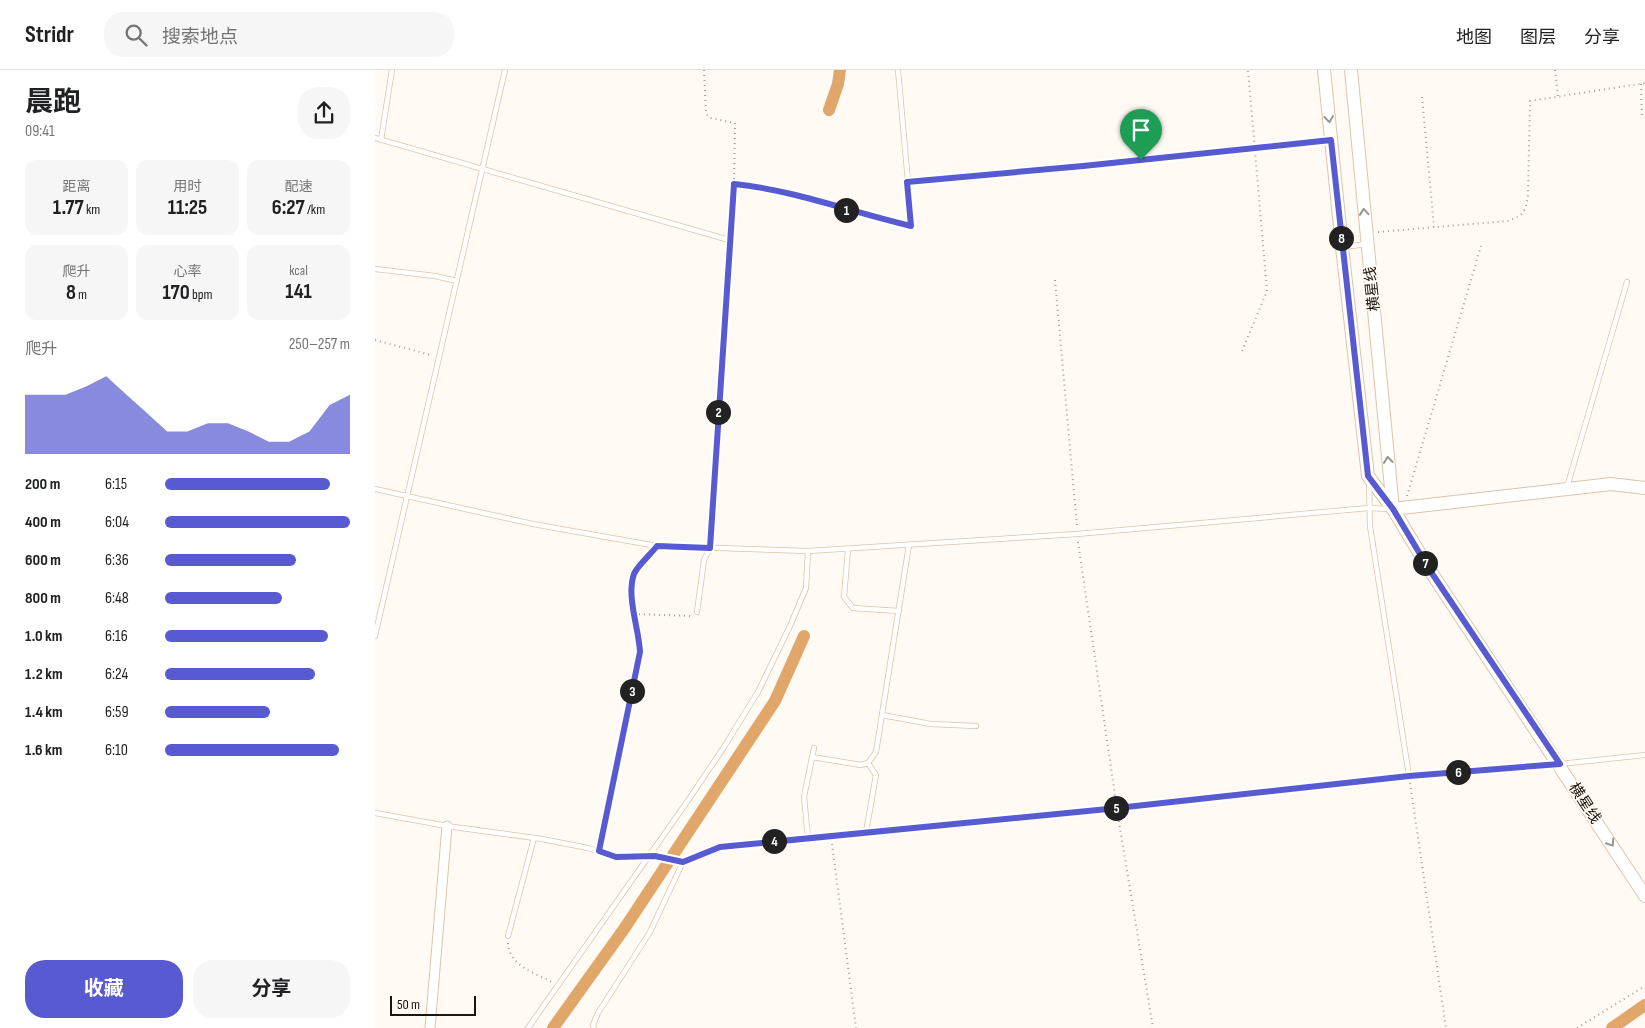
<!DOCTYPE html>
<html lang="zh">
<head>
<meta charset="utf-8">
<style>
	:root { --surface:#fff; --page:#f6f6f6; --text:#202124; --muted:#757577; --line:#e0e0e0; --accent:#575ad1 }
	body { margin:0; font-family:"Sofia Sans Condensed","Noto Sans SC",sans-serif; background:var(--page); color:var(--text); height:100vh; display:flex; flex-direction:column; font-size:19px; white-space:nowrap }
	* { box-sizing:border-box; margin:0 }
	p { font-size:16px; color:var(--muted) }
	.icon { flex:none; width:28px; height:28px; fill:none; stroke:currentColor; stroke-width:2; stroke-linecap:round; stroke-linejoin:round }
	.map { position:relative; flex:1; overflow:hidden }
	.side { display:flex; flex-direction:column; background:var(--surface); width:375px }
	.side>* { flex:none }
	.scale { position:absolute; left:15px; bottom:12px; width:86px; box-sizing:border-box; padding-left:5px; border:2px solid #1d140b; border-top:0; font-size:14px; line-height:18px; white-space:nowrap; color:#1d140b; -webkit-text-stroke:4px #fffaf4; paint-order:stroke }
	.pin { position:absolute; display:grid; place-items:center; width:42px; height:42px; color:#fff; margin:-51px -21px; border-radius:50% 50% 50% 0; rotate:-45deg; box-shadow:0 0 5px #0007 }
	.pin .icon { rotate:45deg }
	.km { position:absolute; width:25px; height:25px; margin:-12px; border-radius:50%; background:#222; color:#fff; font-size:14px; line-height:25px; text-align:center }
	.round { display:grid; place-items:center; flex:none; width:52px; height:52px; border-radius:20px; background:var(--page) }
	.overview { display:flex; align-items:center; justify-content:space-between; height:85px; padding:0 25px }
	h1 { font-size:28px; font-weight:700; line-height:38px }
	.stats { display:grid; grid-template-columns:repeat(3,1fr); gap:8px; height:85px; padding:5px 25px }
	.stats div { display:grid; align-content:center; border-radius:12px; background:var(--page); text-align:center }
	.stats b { font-size:21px; font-weight:700 }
	.stats small { font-size:14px; font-weight:400 }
	.stats p { font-size:14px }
	.chart { height:140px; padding:10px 25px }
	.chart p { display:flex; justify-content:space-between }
	.chart svg { width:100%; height:90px; margin-top:5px; fill:var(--accent); opacity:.7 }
	.action { display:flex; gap:10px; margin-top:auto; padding:10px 25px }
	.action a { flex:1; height:58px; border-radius:20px; background:var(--accent); color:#fff; font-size:20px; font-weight:700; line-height:58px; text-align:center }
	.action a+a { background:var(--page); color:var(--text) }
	ul { padding:0 25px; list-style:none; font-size:16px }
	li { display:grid; grid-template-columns:80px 60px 1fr; align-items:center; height:38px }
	li i { height:12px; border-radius:6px; background:var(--accent) }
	header { display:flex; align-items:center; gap:30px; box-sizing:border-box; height:70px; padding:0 25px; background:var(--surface); border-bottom:1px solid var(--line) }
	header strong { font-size:24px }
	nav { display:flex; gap:28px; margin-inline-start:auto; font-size:18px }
	.search { width:350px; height:45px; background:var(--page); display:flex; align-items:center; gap:12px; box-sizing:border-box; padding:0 18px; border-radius:20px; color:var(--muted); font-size:19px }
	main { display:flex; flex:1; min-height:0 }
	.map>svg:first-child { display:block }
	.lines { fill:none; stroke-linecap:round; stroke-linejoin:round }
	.canal { stroke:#e1a76a; stroke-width:12 }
	.lane-casing { stroke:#ddc4aa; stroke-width:6 }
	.street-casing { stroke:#ddc4aa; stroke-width:11 }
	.secondary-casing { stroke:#ddc4aa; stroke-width:14 }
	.path { stroke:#a59f97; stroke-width:2; stroke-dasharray:1 4; stroke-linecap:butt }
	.lane { stroke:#fff; stroke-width:4.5 }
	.street { stroke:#fff; stroke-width:9 }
	.secondary { stroke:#fff; stroke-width:12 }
	.oneway { stroke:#999591 }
	.route-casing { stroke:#fff; stroke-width:10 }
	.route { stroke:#575ad1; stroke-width:6 }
	.labels { text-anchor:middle; stroke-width:4; stroke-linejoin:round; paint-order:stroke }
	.street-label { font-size:15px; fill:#1d140b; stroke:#fffaf4 }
</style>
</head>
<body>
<header>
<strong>Stridr</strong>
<div class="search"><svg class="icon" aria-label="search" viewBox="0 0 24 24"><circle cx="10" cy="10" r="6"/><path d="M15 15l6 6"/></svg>搜索地点</div>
<nav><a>地图</a><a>图层</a><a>分享</a></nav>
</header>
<main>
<section class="side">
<div class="overview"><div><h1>晨跑</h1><p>09:41</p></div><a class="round"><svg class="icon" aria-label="share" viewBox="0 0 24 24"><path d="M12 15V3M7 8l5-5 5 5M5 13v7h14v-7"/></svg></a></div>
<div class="stats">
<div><p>距离</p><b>1.77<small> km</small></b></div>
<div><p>用时</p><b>11:25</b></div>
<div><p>配速</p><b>6:27<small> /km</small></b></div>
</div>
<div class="stats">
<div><p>爬升</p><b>8<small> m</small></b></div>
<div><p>心率</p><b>170<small> bpm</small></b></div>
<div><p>kcal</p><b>141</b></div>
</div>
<div class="chart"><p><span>爬升</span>250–257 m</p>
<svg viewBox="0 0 160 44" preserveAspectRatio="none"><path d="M0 44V15L10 15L20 15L30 11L40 6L50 15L60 24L70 33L80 33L90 29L100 29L110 33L120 38L130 38L140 33L150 20L160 15V44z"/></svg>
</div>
<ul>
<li><b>200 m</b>6:15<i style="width:89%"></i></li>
<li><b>400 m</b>6:04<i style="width:100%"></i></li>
<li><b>600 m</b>6:36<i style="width:71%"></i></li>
<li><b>800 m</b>6:48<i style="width:63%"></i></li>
<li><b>1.0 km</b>6:16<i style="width:88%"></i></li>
<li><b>1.2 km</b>6:24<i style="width:81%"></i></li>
<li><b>1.4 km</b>6:59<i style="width:57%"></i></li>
<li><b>1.6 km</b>6:10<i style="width:94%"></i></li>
</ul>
<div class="action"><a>收藏</a><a>分享</a></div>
</section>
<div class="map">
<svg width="1270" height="958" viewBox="0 0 1270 958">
	<rect width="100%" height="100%" fill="#fffaf4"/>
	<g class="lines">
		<g class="canal">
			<polyline points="454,40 463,14 465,0"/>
			<polyline points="178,958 249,859 400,631 429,566"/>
			<polyline points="1237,958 1270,935"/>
		</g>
		<defs>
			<g id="lane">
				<polyline points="523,0 533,112"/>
				<polyline points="0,68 354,170"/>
				<polyline points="6,70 17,0"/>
				<polyline points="968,177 993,174"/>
				<polyline points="0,199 60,206 82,211"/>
				<polyline points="994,412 995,456 1034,706"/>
				<polyline points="1192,417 1252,212"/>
				<polyline points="0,419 158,454 282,476 433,481 702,464 994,438 1014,439"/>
				<polyline points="473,479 469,527 478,538 524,541"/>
				<polyline points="257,513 260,502 282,476"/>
				<polyline points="322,542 329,490 335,478"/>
				<polyline points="0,566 130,0"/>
				<polyline points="507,645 556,654 601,656"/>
				<polyline points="437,687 486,695 493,693 501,682 534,475"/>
				<polyline points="0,743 72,756 167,769 213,778 241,787 280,786 308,792 345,777 733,739 1034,706 1185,694 1270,685"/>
				<polyline points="491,762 501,705 493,693"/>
				<polyline points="433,768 429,727 439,678"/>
				<polyline points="133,866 159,768"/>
				<polyline points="153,958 314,729 349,677 383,622 415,556 431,518 433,481"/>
				<polyline points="219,958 218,955 223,943 275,862 308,792"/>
			</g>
			<polyline id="street" points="55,958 72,756"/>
			<g id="secondary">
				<polyline points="949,0 967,177 993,406 1018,439 1054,499 1270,826"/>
				<polyline points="976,0 1018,439"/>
				<polyline points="1018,439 1236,414 1270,418"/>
			</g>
		</defs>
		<use href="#lane" class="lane-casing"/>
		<use href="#street" class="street-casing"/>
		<use href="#secondary" class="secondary-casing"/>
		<g class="path">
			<polyline points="329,0 331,44 336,48 360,53 359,114 355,163"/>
			<polyline points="1180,0 1183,27"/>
			<polyline points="1266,14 1267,48"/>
			<polyline points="1047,27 1059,157"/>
			<polyline points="541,112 708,97 944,72"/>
			<path d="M359,114C419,120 476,142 536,156L533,119"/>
			<path d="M1003,162L1133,151C1149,145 1151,142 1153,124L1155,31L1270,13"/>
			<polyline points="680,210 702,457"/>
			<polyline points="0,270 56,285"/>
			<polyline points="867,281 892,221 873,0"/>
			<polyline points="1032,426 1106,176"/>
			<polyline points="335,470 354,178"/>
			<polyline points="703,472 741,732"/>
			<polyline points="259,544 316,546"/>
			<polyline points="1035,713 1071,958"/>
			<polyline points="743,746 778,958"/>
			<path d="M225,774L265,582C264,561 259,542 257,521"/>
			<polyline points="457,774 481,958"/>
			<path d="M133,873C134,896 160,903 177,912"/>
			<polyline points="1202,958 1270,916"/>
		</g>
		<use href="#lane" class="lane"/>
		<use href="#street" class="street"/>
		<use href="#secondary" class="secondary"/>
	</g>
	<defs><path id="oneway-chevron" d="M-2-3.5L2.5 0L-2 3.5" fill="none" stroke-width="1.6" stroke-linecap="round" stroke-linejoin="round" transform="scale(1.25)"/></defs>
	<g class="oneway">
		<use href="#oneway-chevron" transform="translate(954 49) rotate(84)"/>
		<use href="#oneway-chevron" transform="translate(989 142) rotate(-95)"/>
		<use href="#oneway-chevron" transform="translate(1013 390) rotate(-96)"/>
		<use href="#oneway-chevron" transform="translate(1236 773) rotate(57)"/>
	</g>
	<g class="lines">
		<defs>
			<path id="route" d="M956,70L993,406L1018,439L1054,499L1185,694L1034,706L733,739L345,777L308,792L280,786L241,787L224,781L265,582C264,559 251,526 259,504C262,496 276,484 282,476L335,478L359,114C419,120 476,142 536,156L532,112L708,96Z"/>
		</defs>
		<use href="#route" class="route-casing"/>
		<use href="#route" class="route"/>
	</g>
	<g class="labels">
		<g class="street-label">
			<text transform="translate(997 219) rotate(-96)" y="5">横星线</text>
			<text transform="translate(1210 733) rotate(57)" y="5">横星线</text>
		</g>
	</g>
</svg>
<div class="scale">50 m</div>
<div class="pin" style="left:766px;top:90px;background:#1e9e55"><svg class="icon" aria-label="arrive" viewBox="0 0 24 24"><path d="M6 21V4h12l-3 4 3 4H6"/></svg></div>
<b class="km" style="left:471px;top:140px">1</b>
<b class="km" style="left:343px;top:342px">2</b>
<b class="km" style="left:257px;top:621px">3</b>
<b class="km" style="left:399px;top:771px">4</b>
<b class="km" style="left:741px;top:738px">5</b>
<b class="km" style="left:1083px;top:702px">6</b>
<b class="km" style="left:1050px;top:493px">7</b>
<b class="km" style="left:966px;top:168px">8</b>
</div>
</main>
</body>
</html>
